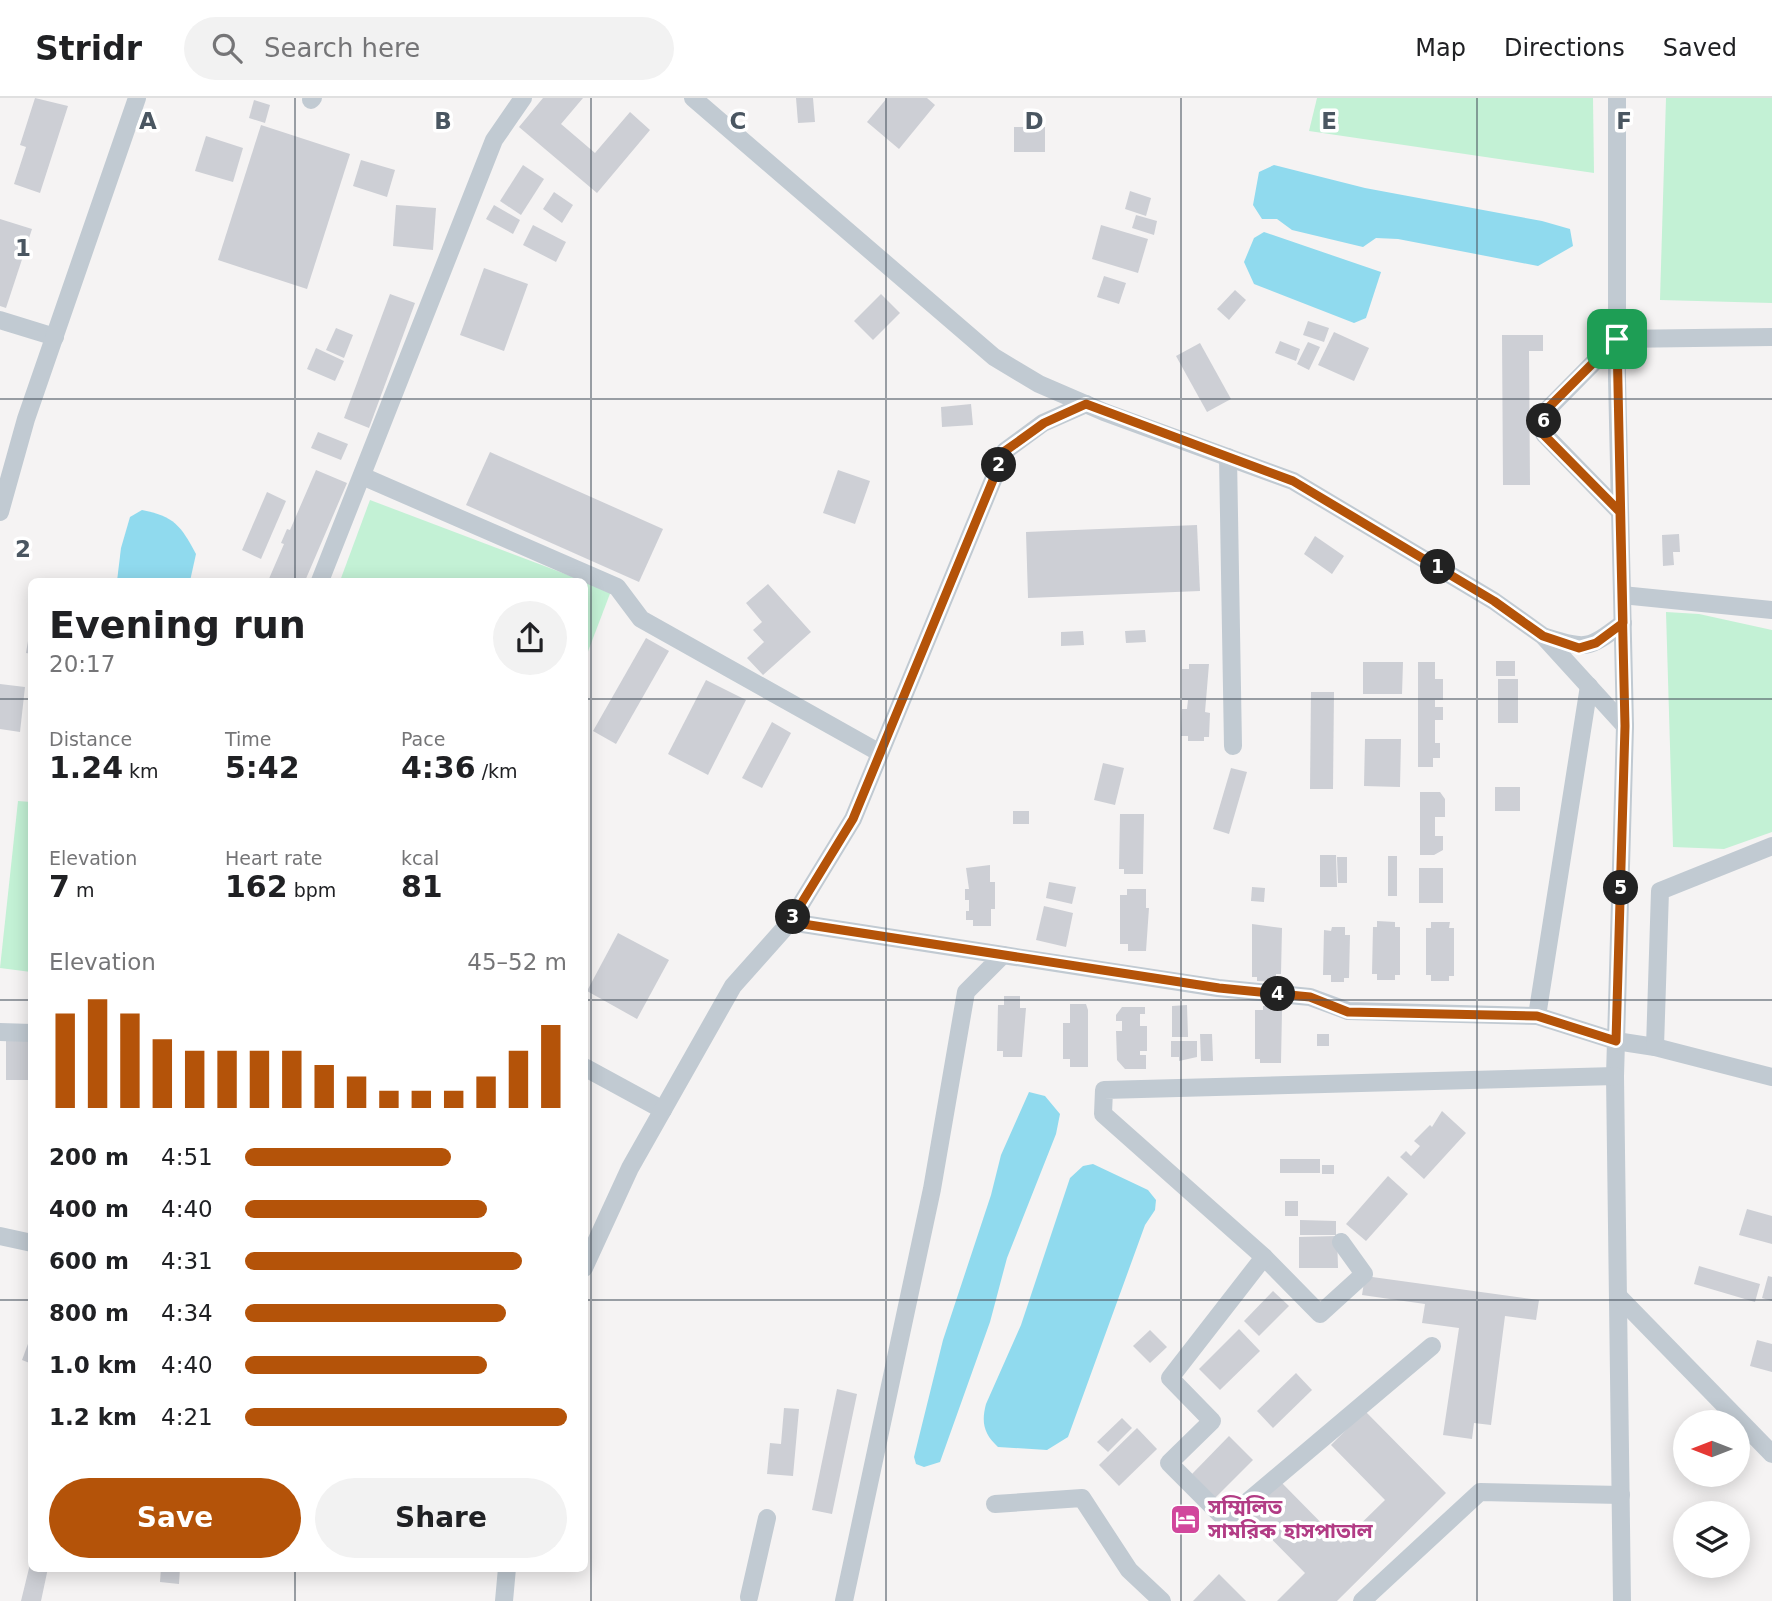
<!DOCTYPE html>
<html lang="en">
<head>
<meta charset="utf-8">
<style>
	:root { --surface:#fff; --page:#f2f2f2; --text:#202124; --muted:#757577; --line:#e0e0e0; --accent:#b45309 }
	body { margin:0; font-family:"DejaVu Sans","Noto Sans Bengali",sans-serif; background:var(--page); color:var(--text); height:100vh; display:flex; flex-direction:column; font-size:26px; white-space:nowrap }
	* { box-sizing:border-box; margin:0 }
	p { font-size:23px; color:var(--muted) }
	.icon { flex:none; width:38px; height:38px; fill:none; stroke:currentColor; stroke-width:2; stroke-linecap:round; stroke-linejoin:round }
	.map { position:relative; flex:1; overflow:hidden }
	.sheet { position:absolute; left:28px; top:480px; width:560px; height:994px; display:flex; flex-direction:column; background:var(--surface); border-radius:10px; box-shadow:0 4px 18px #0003 }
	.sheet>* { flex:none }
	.needle { width:46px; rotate:270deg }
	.buttons { position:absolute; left:1673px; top:1312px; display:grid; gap:14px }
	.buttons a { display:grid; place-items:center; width:77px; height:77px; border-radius:50%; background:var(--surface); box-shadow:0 4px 18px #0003; font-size:35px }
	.pin { position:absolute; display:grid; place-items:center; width:60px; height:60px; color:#fff; margin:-30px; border-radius:14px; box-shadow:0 4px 10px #0006 }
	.km { position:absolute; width:35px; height:35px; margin:-18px; border-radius:50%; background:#222; color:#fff; font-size:19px; line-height:35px; text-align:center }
	.round { display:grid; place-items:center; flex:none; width:74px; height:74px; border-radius:37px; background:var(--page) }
	.overview { display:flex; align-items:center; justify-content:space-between; height:119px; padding:0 21px }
	h1 { font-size:38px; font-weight:600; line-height:52px }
	.figures { display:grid; grid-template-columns:repeat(3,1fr); gap:10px; height:119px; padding:7px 21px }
	.figures div { display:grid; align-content:center }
	.figures b { font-size:30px; font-weight:600 }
	.figures small { font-size:19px; font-weight:400 }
	.figures p { font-size:19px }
	.chart { height:196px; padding:14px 21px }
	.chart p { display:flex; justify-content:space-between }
	.chart svg { width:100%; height:126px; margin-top:7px; stroke:var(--accent); stroke-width:6 }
	.action { display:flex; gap:14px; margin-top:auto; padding:14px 21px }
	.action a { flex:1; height:80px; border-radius:42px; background:var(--accent); color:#fff; font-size:28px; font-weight:600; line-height:80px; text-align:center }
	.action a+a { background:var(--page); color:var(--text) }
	ul { padding:0 21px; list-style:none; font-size:23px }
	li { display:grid; grid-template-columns:112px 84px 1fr; align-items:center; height:52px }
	li i { height:18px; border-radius:9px; background:var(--accent) }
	header { display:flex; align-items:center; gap:42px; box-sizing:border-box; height:98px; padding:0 35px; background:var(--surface); border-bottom:2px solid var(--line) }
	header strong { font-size:33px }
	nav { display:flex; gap:38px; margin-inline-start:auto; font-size:24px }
	.search { width:490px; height:63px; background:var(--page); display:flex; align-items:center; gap:18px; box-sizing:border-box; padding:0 24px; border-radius:38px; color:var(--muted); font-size:26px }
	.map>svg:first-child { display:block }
	.green { fill:#c3f1d5 }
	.water { fill:#90daee }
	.building { fill:#cdcfd5 }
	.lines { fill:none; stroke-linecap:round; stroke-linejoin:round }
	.minor { stroke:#c1cad2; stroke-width:18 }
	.route-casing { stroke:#fff; stroke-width:14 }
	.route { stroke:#b45309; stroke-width:9 }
	.grid { fill:none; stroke:#4a5661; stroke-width:2; stroke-opacity:0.55 }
	.labels { text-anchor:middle; stroke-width:7; stroke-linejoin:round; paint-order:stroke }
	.hotel-label { font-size:21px; font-weight:bold; fill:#b23c85; stroke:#fff; text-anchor:start }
	.grid-label { font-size:23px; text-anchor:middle; font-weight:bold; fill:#4a5661; stroke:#fff; stroke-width:7; stroke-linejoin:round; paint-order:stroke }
</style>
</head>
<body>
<header>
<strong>Stridr</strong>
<div class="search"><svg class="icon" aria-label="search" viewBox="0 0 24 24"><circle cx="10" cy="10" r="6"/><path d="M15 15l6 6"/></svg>Search here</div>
<nav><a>Map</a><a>Directions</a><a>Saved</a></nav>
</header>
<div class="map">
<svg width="1772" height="1503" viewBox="0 0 1772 1503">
	<rect width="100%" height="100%" fill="#f5f3f3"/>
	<g class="green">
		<polygon points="1317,0 1593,0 1594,75 1309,33"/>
		<polygon points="1666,0 1772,0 1772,205 1660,202"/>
		<polygon points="370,402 584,483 340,483"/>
		<polygon points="584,484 611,493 584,564"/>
		<polygon points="1666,514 1699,516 1772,532 1772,734 1724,751 1673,749"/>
		<polygon points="18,703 31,704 31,874 0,870"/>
	</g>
	<g class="water">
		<polygon points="1274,67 1365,90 1542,123 1570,131 1573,148 1538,168 1398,141 1376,140 1363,149 1292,132 1277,121 1262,121 1253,107 1259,74"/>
		<polygon points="1264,134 1381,174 1366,220 1354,225 1254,186 1244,164 1254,140"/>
		<path d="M142,412C174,418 181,428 196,456L190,483H117L121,450L130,419Z"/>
		<polygon points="1029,994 1045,998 1060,1016 1056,1036 1007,1160 990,1224 940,1364 924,1369 916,1366 914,1359 943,1242 991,1097 1001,1057"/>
		<path d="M1093,1066L1148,1092L1156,1102L1155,1112L1145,1127L1068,1339L1047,1352L998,1349C984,1336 981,1325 986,1306L1021,1227L1070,1080L1083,1068Z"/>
	</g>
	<g class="building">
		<polygon points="35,0 68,8 40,95 14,86 26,49 20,47"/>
		<polygon points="543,0 583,0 561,26 595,55 630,14 650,32 597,95 519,29"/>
		<polygon points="796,0 813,0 815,24 798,25"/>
		<polygon points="887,0 927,0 935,7 899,51 867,24"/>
		<polygon points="254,2 270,7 265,25 249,20"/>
		<polygon points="261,27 350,56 307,191 218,162"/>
		<rect x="1014" y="29" width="31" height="25"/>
		<polygon points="206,38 243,50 233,84 195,73"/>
		<polygon points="361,62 395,72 387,99 353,88"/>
		<polygon points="523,67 544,81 521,117 500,103"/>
		<polygon points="1130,93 1151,100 1146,118 1125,111"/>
		<polygon points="554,94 573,107 562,125 543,111"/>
		<polygon points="396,107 436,110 433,152 393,148"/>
		<polygon points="494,107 520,122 513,136 486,121"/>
		<polygon points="1136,117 1157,123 1154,137 1132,130"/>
		<polygon points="0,121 32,131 6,210 0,208"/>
		<polygon points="533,127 566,144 556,164 523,147"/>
		<polygon points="1101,127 1148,141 1138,175 1092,161"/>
		<polygon points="484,170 528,186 504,253 460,237"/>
		<polygon points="1104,178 1126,185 1119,206 1097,199"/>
		<polygon points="1235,192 1246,202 1229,222 1217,211"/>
		<polygon points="390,196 415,205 369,330 344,320"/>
		<polygon points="881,196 900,215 873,242 854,223"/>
		<polygon points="1308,223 1329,230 1324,244 1303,237"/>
		<polygon points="336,230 353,237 344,260 326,252"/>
		<polygon points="1334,234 1369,250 1354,283 1318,267"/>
		<polygon points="1502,237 1543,237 1543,253 1529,253 1530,387 1503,387"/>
		<polygon points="1280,243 1300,251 1296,263 1275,255"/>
		<polygon points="1308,244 1320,249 1309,272 1297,266"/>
		<polygon points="1200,245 1231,301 1207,314 1176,258"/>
		<polygon points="316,250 344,263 335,283 307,271"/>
		<polygon points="971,306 973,327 942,329 941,309"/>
		<polygon points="318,334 348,346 341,362 311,350"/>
		<polygon points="490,354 663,431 639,484 466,407"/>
		<polygon points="316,372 347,385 305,483 268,483 284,446 281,445 287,431 290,432"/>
		<polygon points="838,372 870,383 855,426 823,415"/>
		<polygon points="267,394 286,403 261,461 242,452"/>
		<polygon points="1197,427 1200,493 1028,500 1026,434"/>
		<polygon points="1679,436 1680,454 1673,454 1674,467 1663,468 1662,437"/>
		<polygon points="1315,438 1344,458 1332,476 1304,456"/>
		<polygon points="768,486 811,534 763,577 747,560 764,544 753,532 762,524 746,505"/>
		<polygon points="30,531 32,531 32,556 26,555"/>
		<polygon points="1145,532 1146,544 1126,545 1125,533"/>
		<polygon points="1083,533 1084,547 1061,548 1061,534"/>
		<polygon points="646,540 669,553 616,646 593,633"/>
		<rect x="1496" y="563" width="19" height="15"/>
		<polygon points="1363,564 1403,564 1402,596 1363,596"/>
		<polygon points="1418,564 1435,564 1435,581 1443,581 1443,602 1435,602 1435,609 1443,609 1443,622 1435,622 1435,645 1440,645 1440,660 1433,660 1433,669 1418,669"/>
		<polygon points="1189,566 1209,566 1205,614 1210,615 1209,639 1204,639 1204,643 1188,643 1188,638 1181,638 1182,611 1187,611 1188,602 1182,602 1182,571 1189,571"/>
		<rect x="1498" y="581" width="20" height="44"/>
		<polygon points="706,582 746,602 708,677 668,656"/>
		<polygon points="0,586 25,589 20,634 0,631"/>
		<polygon points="1311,594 1334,594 1333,691 1310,691"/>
		<polygon points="772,624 791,635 762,690 742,680"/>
		<polygon points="1365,641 1401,641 1400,689 1364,688"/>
		<polygon points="1103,665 1124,670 1115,707 1094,702"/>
		<polygon points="1231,670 1247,674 1229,736 1213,731"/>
		<rect x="1495" y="689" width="25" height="24"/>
		<polygon points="1420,694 1440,694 1445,701 1445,719 1435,719 1435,738 1443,738 1443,752 1434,757 1420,757"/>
		<rect x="1013" y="713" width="16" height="13"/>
		<polygon points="1120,716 1144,716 1143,776 1124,776 1124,771 1119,771"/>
		<polygon points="1320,757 1336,757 1337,789 1320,789"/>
		<rect x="1388" y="758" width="9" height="40"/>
		<polygon points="1337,759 1347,759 1347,785 1338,785"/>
		<polygon points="990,767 990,784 995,784 995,811 991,811 991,828 973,828 973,822 966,822 966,813 969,813 969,802 965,802 965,791 969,791 966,770"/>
		<rect x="1419" y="770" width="24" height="35"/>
		<polygon points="1049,784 1076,789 1072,806 1046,800"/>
		<polygon points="1252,789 1265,790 1264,804 1251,803"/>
		<polygon points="1127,791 1146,791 1146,810 1149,810 1146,853 1128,853 1128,846 1120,846 1120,797 1127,797"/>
		<polygon points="1044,808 1073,815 1066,849 1036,842"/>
		<polygon points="1377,823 1395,824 1395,829 1400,829 1400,877 1395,877 1395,882 1377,882 1377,876 1372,876 1373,829 1377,829"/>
		<polygon points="1431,824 1450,824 1449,830 1454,830 1454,878 1449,878 1449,883 1431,883 1431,877 1426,877 1426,830 1431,830"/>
		<polygon points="1252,826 1282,830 1281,876 1276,876 1276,884 1257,883 1257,879 1252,879"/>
		<polygon points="1332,829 1345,829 1345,837 1350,837 1349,880 1344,880 1344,884 1331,884 1331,877 1323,877 1324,832 1331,833"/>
		<polygon points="618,835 669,862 637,921 587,893"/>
		<polygon points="1004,898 1020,898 1020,910 1026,910 1022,959 1003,959 1003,953 997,953 998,907 1004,907"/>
		<polygon points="1070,906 1086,906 1088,912 1088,969 1070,969 1070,961 1063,961 1063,925 1070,925"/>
		<polygon points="1187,907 1188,939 1172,939 1172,908"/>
		<polygon points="1263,908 1278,908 1278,912 1282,912 1281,965 1260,965 1260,961 1255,961 1255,912 1263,912"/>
		<polygon points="1122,909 1145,909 1145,916 1140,916 1140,928 1147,928 1147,953 1140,953 1140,957 1146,957 1146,971 1125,971 1117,962 1116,933 1122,933 1122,923 1116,923 1116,917"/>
		<polygon points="1200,936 1212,936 1213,963 1201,963"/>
		<rect x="1317" y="936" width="12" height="12"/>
		<rect x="6" y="943" width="26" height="39"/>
		<polygon points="1171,943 1197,943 1197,959 1179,963 1179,959 1171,959"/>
		<polygon points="1442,1013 1466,1035 1424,1081 1400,1059 1406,1053 1411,1058 1420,1048 1414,1043 1430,1027 1432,1029"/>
		<rect x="1280" y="1061" width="40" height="14"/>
		<rect x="1322" y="1067" width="12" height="9"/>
		<polygon points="1388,1078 1408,1096 1366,1143 1346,1126"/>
		<rect x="1285" y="1103" width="13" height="15"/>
		<polygon points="1747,1111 1772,1118 1772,1146 1739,1137"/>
		<polygon points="1300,1122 1336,1123 1336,1137 1300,1137"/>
		<polygon points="1337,1138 1338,1170 1299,1170 1299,1139"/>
		<polygon points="1699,1168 1760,1186 1755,1204 1694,1186"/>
		<polygon points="1365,1178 1539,1202 1536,1222 1505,1218 1491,1327 1474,1325 1472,1341 1443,1337 1459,1230 1422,1225 1425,1206 1362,1197"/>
		<polygon points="1768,1178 1772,1179 1772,1203 1762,1200"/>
		<polygon points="1273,1193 1289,1208 1259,1238 1244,1223"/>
		<polygon points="1239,1231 1260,1253 1220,1292 1199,1271"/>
		<polygon points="1150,1232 1167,1249 1150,1265 1133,1248"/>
		<polygon points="32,1235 32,1266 22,1262"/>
		<polygon points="1757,1242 1772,1246 1772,1274 1750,1268"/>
		<polygon points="1296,1275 1312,1292 1273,1330 1257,1313"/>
		<polygon points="837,1291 857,1296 832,1416 812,1412"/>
		<polygon points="784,1310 799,1311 793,1378 767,1376 770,1345 781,1346"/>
		<polygon points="1365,1313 1446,1395 1337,1503 1277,1503 1305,1475 1246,1415 1279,1382 1341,1445 1385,1402 1331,1347"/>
		<polygon points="1122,1320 1132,1330 1108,1354 1097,1344"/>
		<polygon points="1137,1330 1157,1351 1119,1388 1099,1367"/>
		<polygon points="1229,1338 1253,1362 1215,1400 1192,1376"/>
		<polygon points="32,1458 32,1470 48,1470 41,1503 21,1503"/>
		<polygon points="161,1470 180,1470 179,1486 160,1484"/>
		<polygon points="1219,1476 1246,1503 1193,1503"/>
	</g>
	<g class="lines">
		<g class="minor">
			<polyline points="693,0 994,259 1039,286 1104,314 1293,383 1494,503 1543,538 1625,628"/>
			<polyline points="1617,0 1617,280 1625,628 1615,978 1622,1503"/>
			<polyline points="311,2 313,0"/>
			<polyline points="0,222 55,239"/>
			<polyline points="1228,359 1233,648"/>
			<polyline points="362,378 617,489 641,521 880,655"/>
			<polyline points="0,414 26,321 137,0"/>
			<polyline points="1620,414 1544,336 1544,315 1617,241 1772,239"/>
			<polyline points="320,483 494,42 523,0"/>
			<polyline points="1622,497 1772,512"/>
			<path d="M1546,539C1588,552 1588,551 1623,525"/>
			<polyline points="790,824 1003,857 966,894 932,1091 844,1503"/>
			<polyline points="1003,857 1218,890 1310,899 1348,913 1537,918 1616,943 1655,949 1772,979"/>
			<polyline points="1537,918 1589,588"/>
			<polyline points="0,934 32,935"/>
			<polyline points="1655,949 1660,793 1772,748"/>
			<polyline points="584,969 663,1012"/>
			<polyline points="0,1138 32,1145"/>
			<polyline points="1264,1159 1320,1216 1364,1176 1341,1144"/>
			<polyline points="584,1170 630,1070 733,888 790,824 853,721 1005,353 1043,325 1086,306"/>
			<polyline points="1620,1200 1772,1356"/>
			<polyline points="1432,1248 1226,1422 1169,1365 1212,1323 1170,1280 1264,1159 1103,1016 1104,992 1615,978"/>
			<polyline points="995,1406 1082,1400 1129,1472 1162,1503"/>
			<polyline points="749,1499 767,1420"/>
			<polyline points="504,1503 507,1470"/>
			<polyline points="1362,1503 1480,1394 1621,1397"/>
		</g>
	</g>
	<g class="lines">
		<defs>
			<polyline id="route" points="1617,241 1623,525 1596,545 1579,550 1543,538 1494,503 1293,383 1086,306 1044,325 1005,353 853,721 790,824 1219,890 1310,899 1348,914 1537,918 1616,943 1625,628 1620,414 1544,337 1544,314 1617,241"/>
		</defs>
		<use href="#route" class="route-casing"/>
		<use href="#route" class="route"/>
	</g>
	<path class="grid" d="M295,0V483M591,0V1503M886,0V1503M1181,0V1503M1477,0V1503M0,301H1772M0,601H32M584,601H1772M0,902H32M584,902H1772M0,1202H32M584,1202H1772M295,1470V1503"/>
	<defs>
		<symbol id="hotel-square" viewBox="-11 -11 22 22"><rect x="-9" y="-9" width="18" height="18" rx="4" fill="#d1479c" stroke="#fff"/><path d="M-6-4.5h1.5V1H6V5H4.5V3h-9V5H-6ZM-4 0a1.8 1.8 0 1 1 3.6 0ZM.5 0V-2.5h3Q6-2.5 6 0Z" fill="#fff"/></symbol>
	</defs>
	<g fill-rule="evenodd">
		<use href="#hotel-square" x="1168" y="1404" width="35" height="35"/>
	</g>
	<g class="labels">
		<g class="hotel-label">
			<text x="1208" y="1416">সম্মিলিত<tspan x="1208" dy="24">সামরিক হাসপাতাল</tspan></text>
		</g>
	</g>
	<g class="grid-label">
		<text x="148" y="31">A</text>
		<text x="443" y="31">B</text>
		<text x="738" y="31">C</text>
		<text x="1034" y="31">D</text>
		<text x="1329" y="31">E</text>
		<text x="1624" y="31">F</text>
		<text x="23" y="158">1</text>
		<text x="23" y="459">2</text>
	</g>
</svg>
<div class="buttons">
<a><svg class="needle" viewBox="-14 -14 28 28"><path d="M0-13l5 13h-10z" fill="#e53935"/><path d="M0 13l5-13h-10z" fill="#757577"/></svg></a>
<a><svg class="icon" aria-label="layers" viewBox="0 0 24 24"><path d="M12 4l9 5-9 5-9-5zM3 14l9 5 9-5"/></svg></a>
</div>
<div class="pin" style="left:1617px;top:241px;background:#1e9e55"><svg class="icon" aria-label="arrive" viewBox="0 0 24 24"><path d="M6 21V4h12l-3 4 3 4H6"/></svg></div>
<b class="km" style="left:1438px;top:469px">1</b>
<b class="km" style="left:999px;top:367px">2</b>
<b class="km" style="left:793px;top:819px">3</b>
<b class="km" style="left:1278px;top:896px">4</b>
<b class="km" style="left:1621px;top:790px">5</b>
<b class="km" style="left:1544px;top:323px">6</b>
<section class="sheet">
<div class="overview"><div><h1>Evening run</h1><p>20:17</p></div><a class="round"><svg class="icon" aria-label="share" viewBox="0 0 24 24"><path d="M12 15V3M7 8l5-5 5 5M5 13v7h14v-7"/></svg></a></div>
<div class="figures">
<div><p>Distance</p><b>1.24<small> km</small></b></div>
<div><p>Time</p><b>5:42</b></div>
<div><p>Pace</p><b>4:36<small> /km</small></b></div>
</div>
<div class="figures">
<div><p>Elevation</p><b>7<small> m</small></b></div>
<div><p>Heart rate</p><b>162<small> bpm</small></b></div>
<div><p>kcal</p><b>81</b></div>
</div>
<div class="chart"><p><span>Elevation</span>45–52 m</p>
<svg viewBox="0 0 160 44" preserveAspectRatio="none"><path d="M5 44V11M15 44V6M25 44V11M35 44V20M45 44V24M55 44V24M65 44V24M75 44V24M85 44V29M95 44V33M105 44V38M115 44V38M125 44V38M135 44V33M145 44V24M155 44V15"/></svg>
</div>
<ul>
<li><b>200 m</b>4:51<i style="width:64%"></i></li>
<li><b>400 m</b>4:40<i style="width:75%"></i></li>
<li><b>600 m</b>4:31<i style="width:86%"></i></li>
<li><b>800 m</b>4:34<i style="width:81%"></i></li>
<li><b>1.0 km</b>4:40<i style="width:75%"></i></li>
<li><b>1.2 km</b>4:21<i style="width:100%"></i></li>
</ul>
<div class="action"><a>Save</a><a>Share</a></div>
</section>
</div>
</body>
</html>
